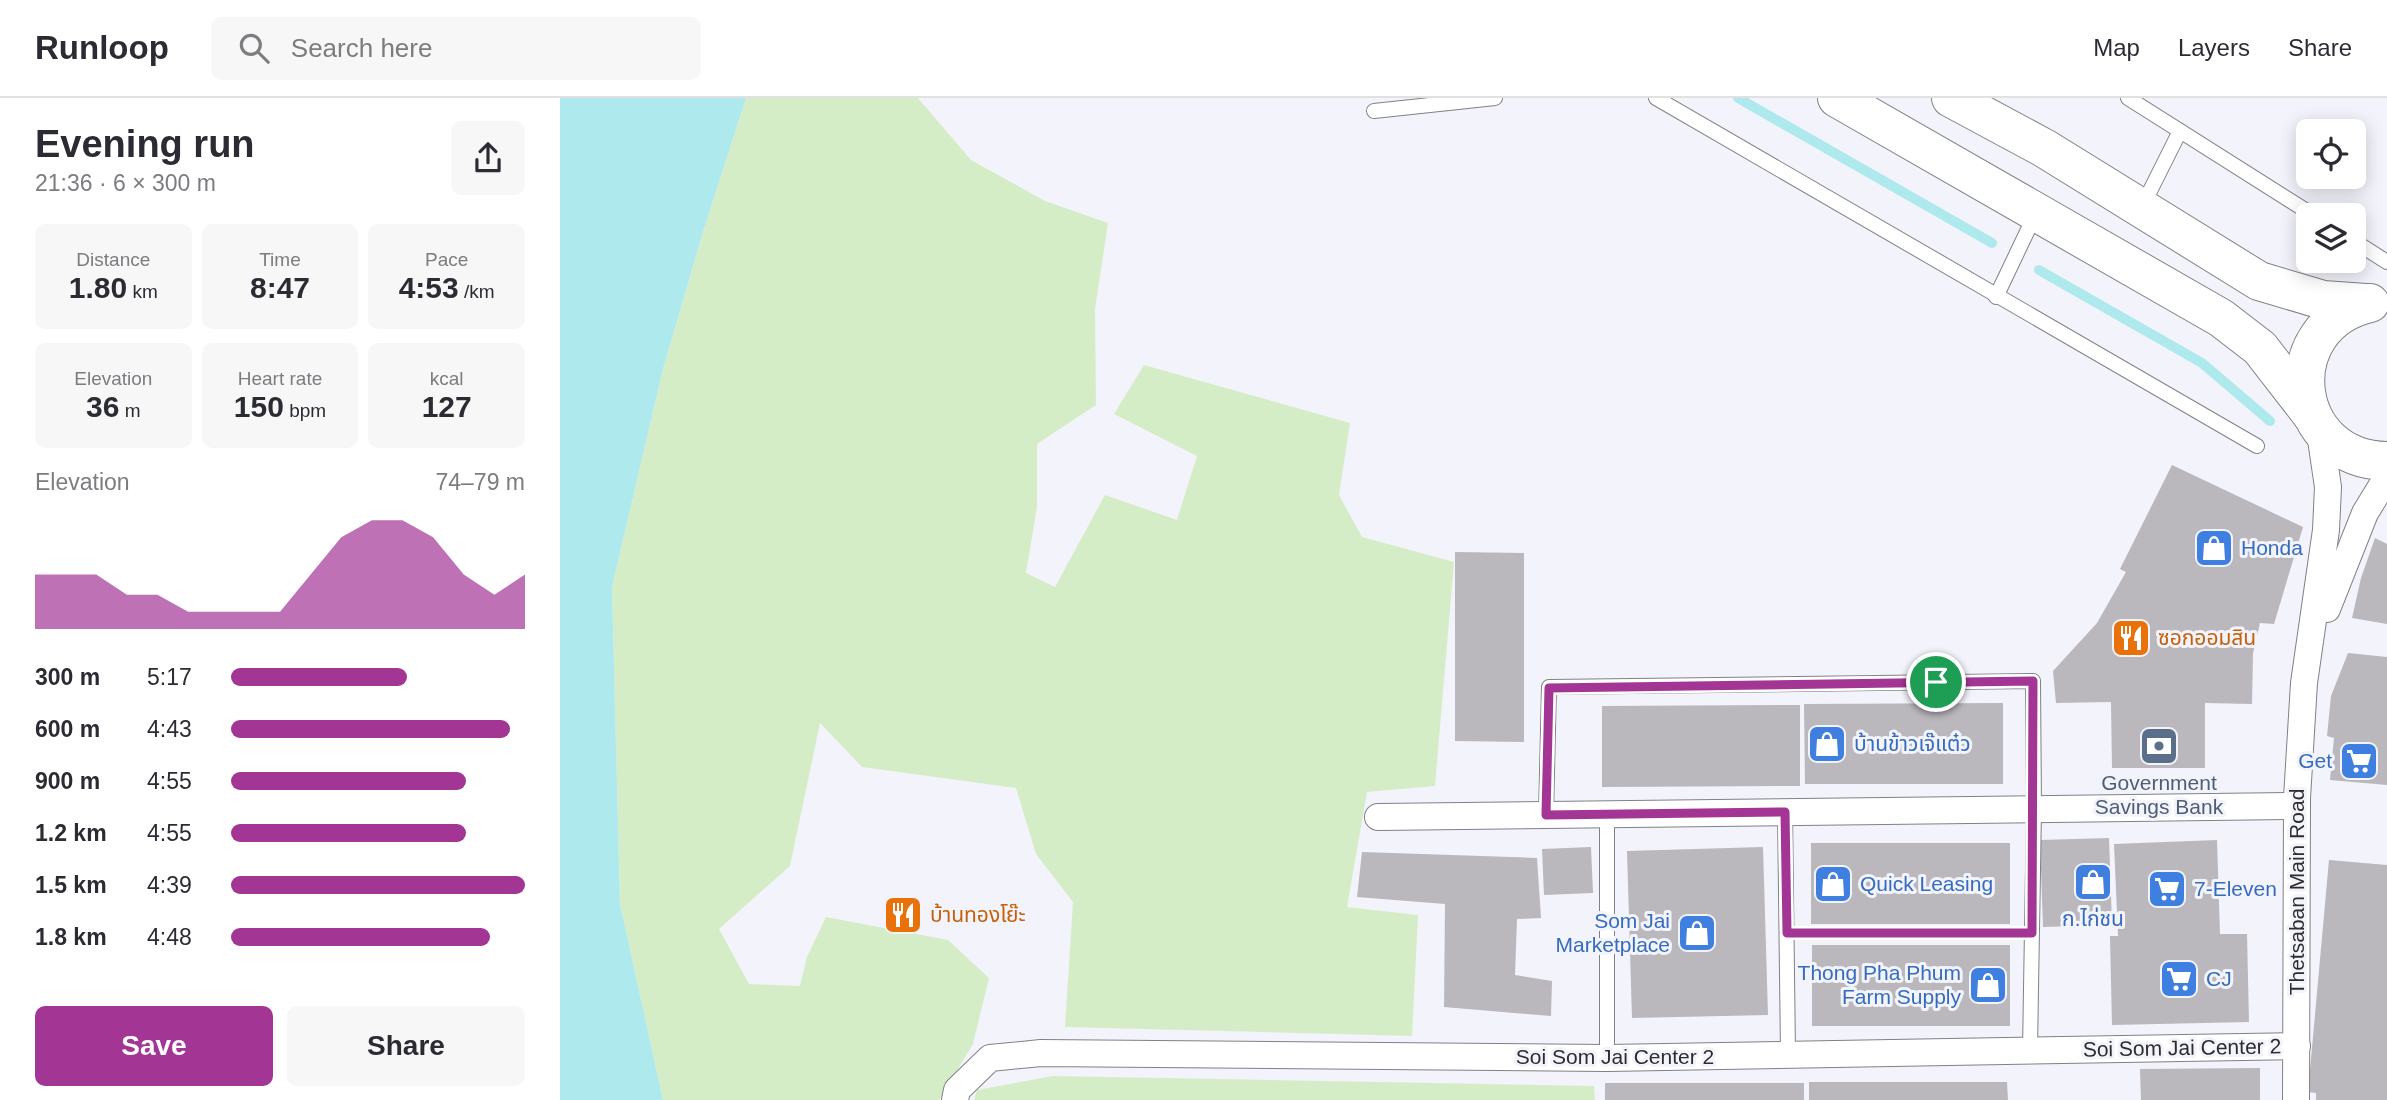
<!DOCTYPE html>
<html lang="en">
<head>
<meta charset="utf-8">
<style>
	:root { --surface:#fff; --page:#f7f7f7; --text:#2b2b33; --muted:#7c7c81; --line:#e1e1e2; --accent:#a33695 }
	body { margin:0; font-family:Helvetica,"Noto Sans Thai",sans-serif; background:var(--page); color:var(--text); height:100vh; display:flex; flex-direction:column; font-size:26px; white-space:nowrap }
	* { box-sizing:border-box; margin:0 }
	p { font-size:23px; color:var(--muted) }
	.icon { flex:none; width:38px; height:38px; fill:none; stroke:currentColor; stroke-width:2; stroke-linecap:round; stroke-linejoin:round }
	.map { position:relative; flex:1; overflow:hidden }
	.side { display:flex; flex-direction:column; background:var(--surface); width:560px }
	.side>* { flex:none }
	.fabs { position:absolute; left:1736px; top:21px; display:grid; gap:14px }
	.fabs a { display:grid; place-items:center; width:70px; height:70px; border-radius:10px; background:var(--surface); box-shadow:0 4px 18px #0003; font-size:35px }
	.pin { position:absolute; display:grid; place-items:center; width:60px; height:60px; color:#fff; margin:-30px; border:4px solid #fff; border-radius:50%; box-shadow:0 2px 7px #0007 }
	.round { display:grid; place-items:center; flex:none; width:74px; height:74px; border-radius:10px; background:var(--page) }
	.head { display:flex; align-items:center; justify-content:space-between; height:119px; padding:0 35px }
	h1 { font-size:38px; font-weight:700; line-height:52px }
	.figures { display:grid; grid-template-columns:repeat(3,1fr); gap:10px; height:119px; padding:7px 35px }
	.figures div { display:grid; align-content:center; border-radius:10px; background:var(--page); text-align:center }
	.figures b { font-size:30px; font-weight:700 }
	.figures small { font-size:19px; font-weight:400 }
	.figures p { font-size:19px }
	.chart { height:196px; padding:14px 35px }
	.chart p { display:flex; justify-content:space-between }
	.chart svg { width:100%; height:126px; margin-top:7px; fill:var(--accent); opacity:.7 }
	.action { display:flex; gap:14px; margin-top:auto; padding:14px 35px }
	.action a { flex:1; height:80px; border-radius:10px; background:var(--accent); color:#fff; font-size:28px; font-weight:700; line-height:80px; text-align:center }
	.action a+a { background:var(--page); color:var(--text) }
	ul { padding:0 35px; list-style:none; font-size:23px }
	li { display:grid; grid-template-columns:112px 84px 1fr; align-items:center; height:52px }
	li i { height:18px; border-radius:9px; background:var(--accent) }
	header { display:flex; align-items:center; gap:42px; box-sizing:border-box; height:98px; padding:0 35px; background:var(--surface); border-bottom:2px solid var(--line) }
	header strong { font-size:33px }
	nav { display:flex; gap:38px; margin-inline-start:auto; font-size:24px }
	.search { width:490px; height:63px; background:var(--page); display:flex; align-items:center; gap:18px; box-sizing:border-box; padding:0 24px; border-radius:10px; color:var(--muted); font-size:26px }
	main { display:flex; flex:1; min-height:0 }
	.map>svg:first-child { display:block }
	.green { fill:#d5edc7 }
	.water { fill:#aee9ee }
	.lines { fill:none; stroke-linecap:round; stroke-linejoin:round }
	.stream { stroke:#aee9ee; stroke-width:10 }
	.building { fill:#bab7bd }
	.lane-casing { stroke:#808087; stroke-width:16 }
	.street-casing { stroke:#808087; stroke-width:28 }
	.secondary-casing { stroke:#808087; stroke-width:40 }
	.path { stroke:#aaaab0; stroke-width:4.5; stroke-dasharray:7 3.5; stroke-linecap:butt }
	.lane { stroke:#fff; stroke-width:14 }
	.street { stroke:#fff; stroke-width:26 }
	.secondary { stroke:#fff; stroke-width:38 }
	.route-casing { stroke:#fff; stroke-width:14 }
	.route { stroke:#a33695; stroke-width:9 }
	.labels { text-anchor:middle; stroke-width:6; stroke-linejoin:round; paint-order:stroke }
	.shop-label { font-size:21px; fill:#366cbe; stroke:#f3f3fb; text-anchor:start }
	.food-label { font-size:21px; fill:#c56008; stroke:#f3f3fb; text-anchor:start }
	.service-label { font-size:21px; fill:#4e5e75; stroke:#f3f3fb }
	.street-label { font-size:21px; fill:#2d2d30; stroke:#f3f3fb }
</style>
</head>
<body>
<header>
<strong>Runloop</strong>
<div class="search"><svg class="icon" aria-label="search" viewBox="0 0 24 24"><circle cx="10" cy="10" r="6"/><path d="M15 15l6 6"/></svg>Search here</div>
<nav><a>Map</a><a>Layers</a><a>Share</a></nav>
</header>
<main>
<section class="side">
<div class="head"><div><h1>Evening run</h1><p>21:36 · 6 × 300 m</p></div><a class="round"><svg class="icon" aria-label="share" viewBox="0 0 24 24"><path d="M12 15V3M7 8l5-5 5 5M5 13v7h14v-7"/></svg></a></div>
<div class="figures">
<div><p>Distance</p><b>1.80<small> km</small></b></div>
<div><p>Time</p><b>8:47</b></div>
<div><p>Pace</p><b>4:53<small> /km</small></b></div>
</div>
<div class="figures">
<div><p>Elevation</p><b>36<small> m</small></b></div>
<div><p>Heart rate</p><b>150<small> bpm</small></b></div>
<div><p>kcal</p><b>127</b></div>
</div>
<div class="chart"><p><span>Elevation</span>74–79 m</p>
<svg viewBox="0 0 160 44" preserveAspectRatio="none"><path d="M0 44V25L10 25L20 25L30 32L40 32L50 38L60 38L70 38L80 38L90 25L100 12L110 6L120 6L130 12L140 25L150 32L160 25V44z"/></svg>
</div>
<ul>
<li><b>300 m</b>5:17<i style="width:60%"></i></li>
<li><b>600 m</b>4:43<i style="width:95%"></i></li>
<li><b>900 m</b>4:55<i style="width:80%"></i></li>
<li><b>1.2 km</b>4:55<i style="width:80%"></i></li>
<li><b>1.5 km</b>4:39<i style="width:100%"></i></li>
<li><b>1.8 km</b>4:48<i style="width:88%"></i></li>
</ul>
<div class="action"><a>Save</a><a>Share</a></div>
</section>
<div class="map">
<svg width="1827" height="1002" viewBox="0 0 1827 1002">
	<rect width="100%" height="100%" fill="#f3f3fb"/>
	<g class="green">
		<polygon points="186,0 358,0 411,62 485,103 548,125 535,211 536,307 477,346 477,409 466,475 495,489 545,397 617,422 637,358 554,316 584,267 790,325 779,397 802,439 894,464 875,688 807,694 787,809 858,817 852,938 505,929 513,804 476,756 456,690 302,669 260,625 230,768 159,831 189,886 240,888 247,859 266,819 388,842 429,880 413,946 379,1002 103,1002 60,806 52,489 103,271 143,134"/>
		<polygon points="493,978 1034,988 1035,1002 414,1002 417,992"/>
	</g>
	<polygon class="water" points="0,0 186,0 143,134 103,271 52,489 60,806 103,1002 0,1002"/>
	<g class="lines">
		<g class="stream">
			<polyline points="1178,0 1432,145"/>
			<polyline points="1479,172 1642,265 1710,323"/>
		</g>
	</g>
	<g class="building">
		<polygon points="1612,367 1743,429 1714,526 1700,525 1693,555 1692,606 1645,605 1645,670 1552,670 1551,604 1496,605 1493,573 1537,525 1566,474 1560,471"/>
		<polygon points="1815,440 1827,446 1827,526 1792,520 1801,480"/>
		<polygon points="895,454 964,455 964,644 895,643"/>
		<polygon points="1788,555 1827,559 1827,687 1770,682 1774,640 1767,638 1771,598"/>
		<polygon points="1443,605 1443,686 1245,686 1244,606"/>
		<polygon points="1240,607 1240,688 1042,689 1042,608"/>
		<polygon points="1549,740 1552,827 1483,829 1480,742"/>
		<polygon points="1657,742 1660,836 1687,836 1689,924 1552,927 1550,838 1558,838 1554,746"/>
		<rect x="1251" y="745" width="199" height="81"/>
		<polygon points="1031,749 1033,795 984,797 982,751"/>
		<polygon points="1203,749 1208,917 1072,920 1067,753"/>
		<polygon points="802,754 977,760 981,820 957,821 955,877 992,883 991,918 884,909 885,806 797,799"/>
		<polygon points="1769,762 1827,767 1827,1002 1756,1002 1756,995 1748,994"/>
		<rect x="1252" y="847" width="198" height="81"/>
		<polygon points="1700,970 1700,1002 1581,1002 1580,971"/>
		<polygon points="1249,984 1447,984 1448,1002 1249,1002"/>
		<rect x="1045" y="985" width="199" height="17"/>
	</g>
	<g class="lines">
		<defs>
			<g id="lane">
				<polyline points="1096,0 1697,348"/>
				<polyline points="1568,0 1753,117"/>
				<polyline points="814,13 935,0"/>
				<polyline points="1582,109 1620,33"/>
				<polyline points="1794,143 1827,164"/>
				<polyline points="1436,199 1476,115"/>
				<polyline points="1225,714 1228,956"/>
				<polyline points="986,717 989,589 1473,583 1474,711 1470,952"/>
				<polyline points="1047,717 1047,960"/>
			</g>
			<g id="street">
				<polyline points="1767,511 1805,415 1827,379"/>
				<polyline points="818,719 1737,708"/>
				<polyline points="395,1002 397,992 430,960 481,955 1047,960 1737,948"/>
				<polyline points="1736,1002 1737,700 1744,585 1766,432 1768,389 1759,328"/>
			</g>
			<g id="secondary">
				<polyline points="1277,0 1661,220 1700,250 1752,317"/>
				<polyline points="1391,0 1484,50 1699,183 1763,202 1806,205"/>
				<path d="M1810,205C1714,227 1729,362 1827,363"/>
			</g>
		</defs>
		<use href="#lane" class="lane-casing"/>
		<use href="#street" class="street-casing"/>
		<use href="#secondary" class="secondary-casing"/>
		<polyline class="path" points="1248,835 1450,835"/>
		<use href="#lane" class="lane"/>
		<use href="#street" class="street"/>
		<use href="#secondary" class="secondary"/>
	</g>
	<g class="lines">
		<defs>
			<polygon id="route" points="1473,583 1472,835 1227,835 1225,714 986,717 989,590"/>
		</defs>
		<use href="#route" class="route-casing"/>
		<use href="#route" class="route"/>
	</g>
	<defs>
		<symbol id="shop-square" viewBox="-11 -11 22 22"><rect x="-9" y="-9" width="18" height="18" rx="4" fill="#3f7fe0" stroke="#f3f3fb"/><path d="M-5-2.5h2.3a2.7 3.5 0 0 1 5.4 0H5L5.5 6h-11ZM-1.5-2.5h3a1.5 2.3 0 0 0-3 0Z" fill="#fff"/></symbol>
		<symbol id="restaurant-square" viewBox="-11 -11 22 22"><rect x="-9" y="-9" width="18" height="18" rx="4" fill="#e8710a" stroke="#f3f3fb"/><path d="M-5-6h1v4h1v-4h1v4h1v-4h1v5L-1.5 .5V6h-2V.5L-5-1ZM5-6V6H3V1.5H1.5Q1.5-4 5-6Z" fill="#fff"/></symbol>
		<symbol id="bank-square" viewBox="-11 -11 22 22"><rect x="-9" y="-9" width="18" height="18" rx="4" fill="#5c6f8a" stroke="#f3f3fb"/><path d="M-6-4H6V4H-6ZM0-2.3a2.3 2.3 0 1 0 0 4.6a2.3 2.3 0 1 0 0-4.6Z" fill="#fff"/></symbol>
		<symbol id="supermarket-square" viewBox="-11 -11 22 22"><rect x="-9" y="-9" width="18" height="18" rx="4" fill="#3f7fe0" stroke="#f3f3fb"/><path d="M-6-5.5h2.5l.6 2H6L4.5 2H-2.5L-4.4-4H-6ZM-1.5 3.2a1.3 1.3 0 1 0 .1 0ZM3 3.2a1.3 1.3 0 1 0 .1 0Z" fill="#fff"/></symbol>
	</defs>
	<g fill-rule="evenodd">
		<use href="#shop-square" x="1632" y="428" width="44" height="44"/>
		<use href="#restaurant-square" x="1549" y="518" width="44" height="44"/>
		<use href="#shop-square" x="1245" y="624" width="44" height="44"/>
		<use href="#bank-square" x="1577" y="626" width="44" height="44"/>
		<use href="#supermarket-square" x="1777" y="641" width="44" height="44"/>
		<use href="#shop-square" x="1511" y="762" width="44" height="44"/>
		<use href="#shop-square" x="1251" y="764" width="44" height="44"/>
		<use href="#supermarket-square" x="1585" y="769" width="44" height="44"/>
		<use href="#restaurant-square" x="321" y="795" width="44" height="44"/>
		<use href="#shop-square" x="1115" y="813" width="44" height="44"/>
		<use href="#supermarket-square" x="1597" y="859" width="44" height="44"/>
		<use href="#shop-square" x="1406" y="865" width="44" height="44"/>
	</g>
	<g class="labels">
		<g class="shop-label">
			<text x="1681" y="457">Honda</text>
			<text x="1294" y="653">บ้านข้าวเจ๊แต๋ว</text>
			<text x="1772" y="670" text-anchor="end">Get</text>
			<text x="1300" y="793">Quick Leasing</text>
			<text x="1634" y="798">7-Eleven</text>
			<text x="1533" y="828" text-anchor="middle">ก.ไก่ชน</text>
			<text x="1110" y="830" text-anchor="end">Som Jai<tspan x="1110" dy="24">Marketplace</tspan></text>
			<text x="1401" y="882" text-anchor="end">Thong Pha Phum<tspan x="1401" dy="24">Farm Supply</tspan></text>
			<text x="1646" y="888">CJ</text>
		</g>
		<g class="food-label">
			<text x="1598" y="547">ซอกออมสิน</text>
			<text x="370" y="824">บ้านทองโย๊ะ</text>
		</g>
		<g class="service-label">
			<text x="1599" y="692">Government<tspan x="1599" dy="24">Savings Bank</tspan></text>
		</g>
		<g class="street-label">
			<text transform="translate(1737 794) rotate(-90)" y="7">Thetsaban Main Road</text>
			<text transform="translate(1622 950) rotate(-1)" y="7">Soi Som Jai Center 2</text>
			<text x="1055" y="966">Soi Som Jai Center 2</text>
		</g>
	</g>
</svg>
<div class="fabs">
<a><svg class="icon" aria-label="locate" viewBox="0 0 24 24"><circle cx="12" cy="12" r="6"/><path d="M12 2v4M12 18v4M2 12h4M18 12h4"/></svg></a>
<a><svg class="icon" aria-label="layers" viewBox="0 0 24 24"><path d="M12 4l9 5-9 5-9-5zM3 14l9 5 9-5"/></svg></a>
</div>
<div class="pin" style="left:1376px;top:584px;background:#1e9e55"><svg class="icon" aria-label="arrive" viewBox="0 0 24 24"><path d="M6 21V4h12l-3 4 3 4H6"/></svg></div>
</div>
</main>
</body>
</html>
